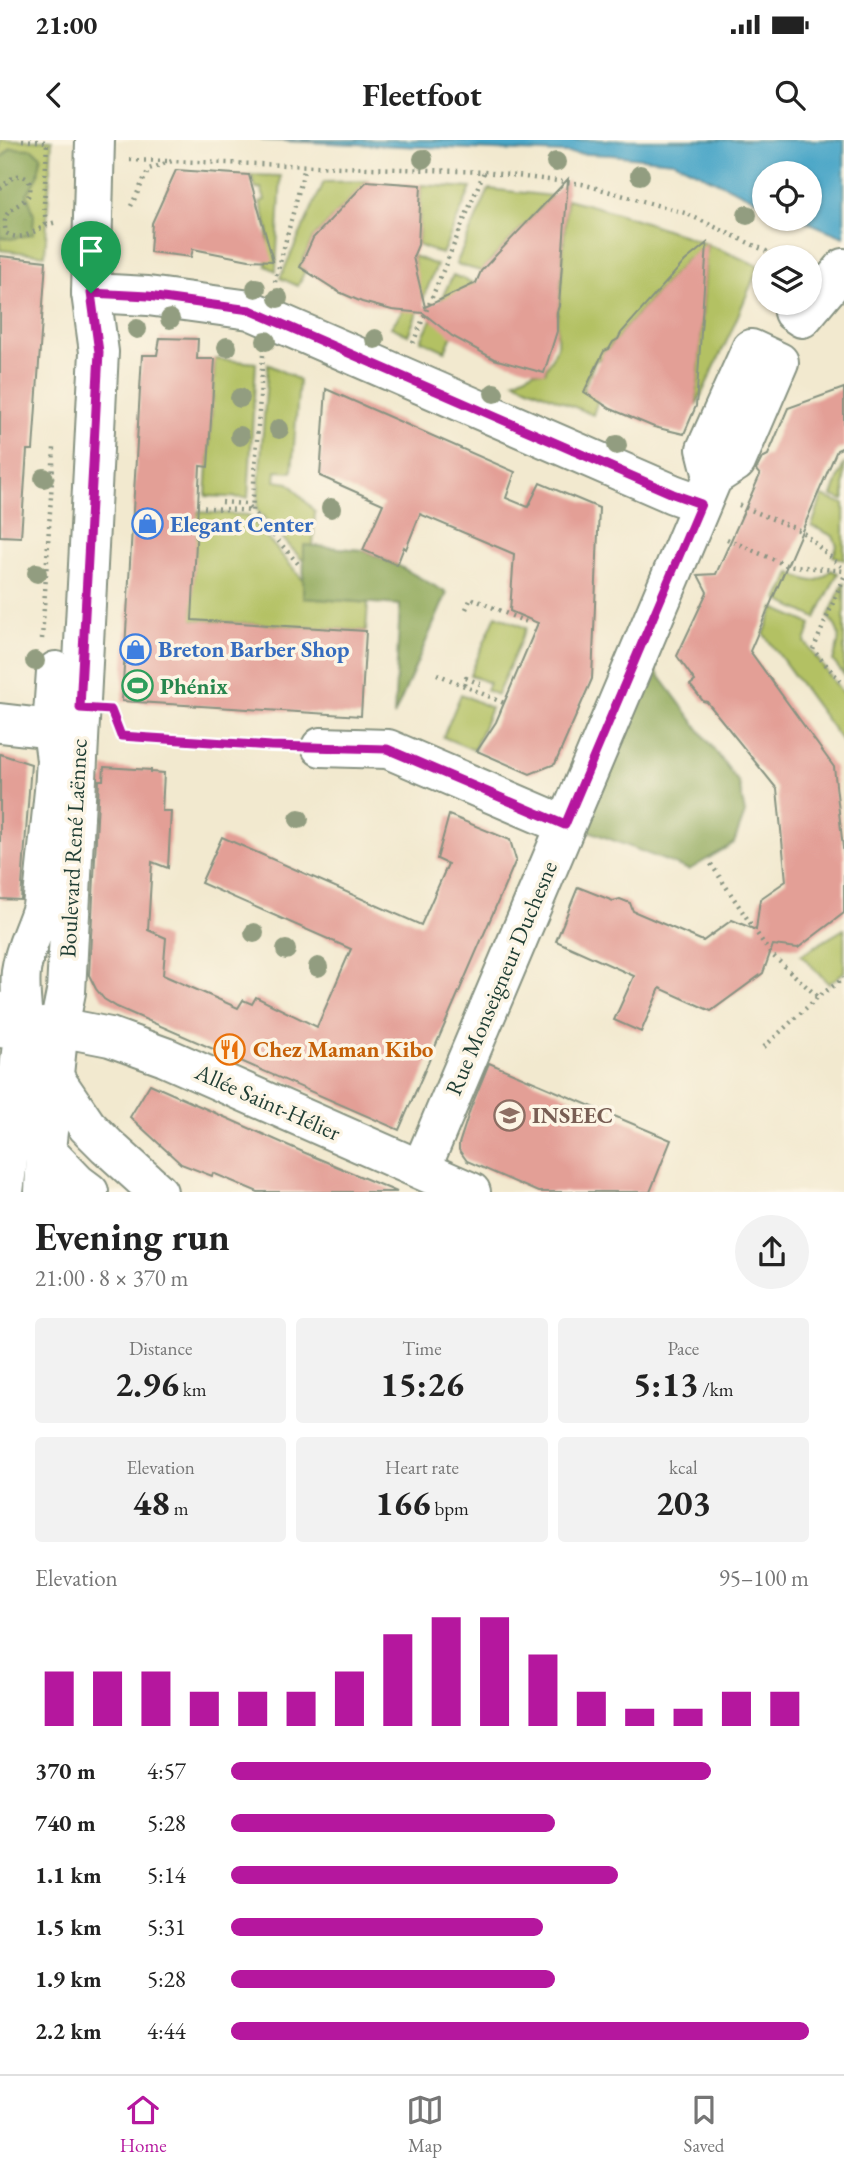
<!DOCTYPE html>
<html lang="en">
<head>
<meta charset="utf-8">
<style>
	:root { --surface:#fff; --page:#f2f2f2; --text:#222; --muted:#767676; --line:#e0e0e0; --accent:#b5179e }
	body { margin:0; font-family:"EB Garamond",serif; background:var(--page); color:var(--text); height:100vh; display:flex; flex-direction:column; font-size:26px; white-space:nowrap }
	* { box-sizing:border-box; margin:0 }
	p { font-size:23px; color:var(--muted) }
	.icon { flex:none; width:38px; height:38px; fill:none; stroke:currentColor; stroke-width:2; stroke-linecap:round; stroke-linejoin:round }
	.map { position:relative; height:1052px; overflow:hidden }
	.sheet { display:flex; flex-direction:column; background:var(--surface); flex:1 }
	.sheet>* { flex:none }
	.tools { position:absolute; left:752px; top:21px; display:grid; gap:14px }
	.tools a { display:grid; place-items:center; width:70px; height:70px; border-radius:50%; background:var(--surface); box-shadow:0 2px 5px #0004; font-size:35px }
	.pin { position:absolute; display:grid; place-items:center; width:60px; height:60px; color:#fff; margin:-72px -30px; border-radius:50% 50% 50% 0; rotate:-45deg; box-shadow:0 0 7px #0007 }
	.pin .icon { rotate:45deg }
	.round { display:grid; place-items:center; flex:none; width:74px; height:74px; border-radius:37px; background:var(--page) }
	.overview { display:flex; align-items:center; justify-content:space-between; height:119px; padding:0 35px }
	h1 { font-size:38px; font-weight:700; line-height:52px }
	.figures { display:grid; grid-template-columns:repeat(3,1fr); gap:10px; height:119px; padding:7px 35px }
	.figures div { display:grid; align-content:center; border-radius:7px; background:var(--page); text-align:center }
	.figures b { font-size:35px; font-weight:700 }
	.figures small { font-size:19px; font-weight:400 }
	.figures p { font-size:19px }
	.chart { height:196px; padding:14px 35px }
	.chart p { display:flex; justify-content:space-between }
	.chart svg { width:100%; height:126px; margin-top:7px; stroke:var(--accent); stroke-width:6 }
	ul { padding:0 35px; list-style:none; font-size:23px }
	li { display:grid; grid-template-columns:112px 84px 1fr; align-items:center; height:52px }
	li i { height:18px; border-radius:9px; background:var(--accent) }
	.status { display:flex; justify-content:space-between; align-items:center; height:49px; padding:0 35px; background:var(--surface); direction:ltr }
	.status svg { height:19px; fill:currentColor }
	header { display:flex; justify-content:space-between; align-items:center; height:91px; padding:0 35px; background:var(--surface); font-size:32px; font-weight:700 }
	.dock { display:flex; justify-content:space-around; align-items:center; height:98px; border-top:2px solid var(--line); background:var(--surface); font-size:19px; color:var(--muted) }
	.dock a { display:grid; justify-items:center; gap:4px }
	.dock .active { color:var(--accent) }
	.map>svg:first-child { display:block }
	.green { fill:#b3c163; stroke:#697f4c; stroke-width:2 }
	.forest { fill:#8ea759; stroke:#567246; stroke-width:2 }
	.water { fill:#49a6c7; stroke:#34727e; stroke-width:2 }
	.building { fill:#e39f96 }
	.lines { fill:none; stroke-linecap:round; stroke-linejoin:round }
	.minor-casing { stroke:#889382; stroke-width:42 }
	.major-casing { stroke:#889382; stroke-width:42 }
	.path { stroke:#889382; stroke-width:4.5; stroke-dasharray:2 5; stroke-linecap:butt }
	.minor { stroke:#fff; stroke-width:38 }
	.major { stroke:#fff; stroke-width:38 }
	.tree { fill:#929d80 }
	.route-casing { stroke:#fff; stroke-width:14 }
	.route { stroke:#b5179e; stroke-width:9 }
	.labels { text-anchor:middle; stroke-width:7; stroke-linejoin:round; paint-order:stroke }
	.shop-label { font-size:23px; font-weight:bold; fill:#366cbe; stroke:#fcf5e5; text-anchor:start }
	.leisure-label { font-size:23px; font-weight:bold; fill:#27864d; stroke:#fcf5e5; text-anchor:start }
	.street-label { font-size:23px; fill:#1f3d34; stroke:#fcf5e5 }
	.food-label { font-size:23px; font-weight:bold; fill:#c56008; stroke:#fcf5e5; text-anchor:start }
	.education-label { font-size:23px; font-weight:bold; fill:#785e54; stroke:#fcf5e5; text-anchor:start }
</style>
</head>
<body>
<div class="status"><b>21:00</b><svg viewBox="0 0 49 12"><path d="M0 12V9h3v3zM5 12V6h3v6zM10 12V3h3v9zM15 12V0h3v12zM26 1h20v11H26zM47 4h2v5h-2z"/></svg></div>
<header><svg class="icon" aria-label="back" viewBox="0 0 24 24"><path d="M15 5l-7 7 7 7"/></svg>Fleetfoot<svg class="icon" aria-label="search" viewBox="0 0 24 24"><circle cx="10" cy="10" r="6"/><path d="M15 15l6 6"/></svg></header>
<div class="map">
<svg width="844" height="1052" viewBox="0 0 844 1052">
	<rect width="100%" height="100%" fill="#fcf5e5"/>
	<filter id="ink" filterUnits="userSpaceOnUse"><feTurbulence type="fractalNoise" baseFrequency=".0143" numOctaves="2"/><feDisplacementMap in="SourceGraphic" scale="14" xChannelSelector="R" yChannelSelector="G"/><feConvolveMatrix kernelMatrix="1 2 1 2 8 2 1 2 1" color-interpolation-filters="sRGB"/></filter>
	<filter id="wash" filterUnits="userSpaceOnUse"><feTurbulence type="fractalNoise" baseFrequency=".00686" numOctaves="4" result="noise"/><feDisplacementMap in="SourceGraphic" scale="28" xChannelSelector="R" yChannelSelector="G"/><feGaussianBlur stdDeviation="1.57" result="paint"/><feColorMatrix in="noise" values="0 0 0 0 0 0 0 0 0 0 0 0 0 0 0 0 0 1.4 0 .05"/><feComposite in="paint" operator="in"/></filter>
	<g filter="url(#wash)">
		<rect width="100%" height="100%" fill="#f2e9cf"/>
		<g class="green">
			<polygon points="0,0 52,0 45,115 0,110"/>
			<polygon points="251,35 281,36 276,131 266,126 268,89 260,62 265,60 261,48 256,49"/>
			<polygon points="368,41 313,98 300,126 305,131 298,146 280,138 324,42"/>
			<polygon points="421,45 471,48 442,114 418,105"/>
			<polygon points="489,49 552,56 481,131 456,124"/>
			<path d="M567,59C633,76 696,98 759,126L731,192L696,266L707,104L690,118H688L621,193L618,199L613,202L609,209L604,211L601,218L595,221L583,249L598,260L593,275L514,241L534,231L545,232C548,224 555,214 557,205C558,193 555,178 559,166Z"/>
			<path d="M413,116L437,125L408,195L391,187C408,164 420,145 413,116Z"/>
			<polygon points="453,135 476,144 445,211 421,200"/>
			<polygon points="215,219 256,223 248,358 206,356"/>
			<polygon points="268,224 299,240 292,332 276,331 275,341 289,343 315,372 313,406 304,405 304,422 257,370"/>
			<polygon points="844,323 844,360 832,356"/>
			<polygon points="822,356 844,364 844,420 833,416 837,406 833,396 812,386"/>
			<polygon points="197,372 248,375 303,440 303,458 368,463 366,491 191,480"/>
			<path d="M831,430L838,433L816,478L778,460L791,433C810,442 816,446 831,430Z"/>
			<path d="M844,442V535L833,521C839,502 844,493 828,477Z"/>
			<polygon points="774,468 811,484 805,502 844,555 844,604 764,494"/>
			<polygon points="496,475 526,488 497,555 486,550 489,543 470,535"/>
			<polygon points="461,554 491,568 474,610 443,597"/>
			<polygon points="844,789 844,832 829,844 801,815"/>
		</g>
		<g class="forest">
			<polygon points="11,8 32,9 41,16 38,36 27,54 34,74 33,94 11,99 0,97 0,19"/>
			<polygon points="304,405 363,410 397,425 447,453 394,576 400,465 303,458"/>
			<polygon points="655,530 739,643 745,673 734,703 689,730 584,689"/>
		</g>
		<polygon class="water" points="261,0 844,0 844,97 800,79 810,79 810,33 765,33 765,64 673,21 611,15"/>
		<g id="blocks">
			<g class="building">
				<polygon points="176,30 249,35 273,121 249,120 193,109 191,117 150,112 152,83"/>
				<polygon points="568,39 559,166 557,172 557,191 544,233 494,219 452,196 423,173 392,170 362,162 339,152 300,127 313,98 367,41 421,45 418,105 413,117 425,167 476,143 481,131"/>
				<polygon points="707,103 696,266 684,294 654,287 611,269 584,252 604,211 609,209 613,202 618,199 621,193 685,121"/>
				<polygon points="0,116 46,121 33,310 27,310 21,397 0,396"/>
				<polygon points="160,198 198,199 197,219 215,219 208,327 200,326 192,480 366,491 361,576 122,561 142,215 157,215"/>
				<polygon points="844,248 844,307 837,310 750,511 834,627 844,717 844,773 798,808 773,805 763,833 711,871 660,848 641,892 614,880 634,836 556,801 578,747 613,761 620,759 630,763 633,771 703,801 732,780 756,790 760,759 786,741 777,649 707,562 703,561 690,545 695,541 677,516 707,452 698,435 716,434 760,335 756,330 762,318 768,315 788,268"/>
				<polygon points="326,249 515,332 506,358 528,367 540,343 599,368 592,539 555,624 530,634 477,611 496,582 538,483 510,471 514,414 420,374 406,409 404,407 397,425 363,410 383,364 320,336"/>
				<polygon points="0,614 31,624 21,760 0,759"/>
				<polygon points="104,627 151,630 151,632 164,633 162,671 171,671 168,728 152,722 148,790 166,798 163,835 238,868 243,860 252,864 256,857 317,887 351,809 201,743 222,697 421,785 448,724 437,719 449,675 510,700 516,720 399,990 117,867 104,859 96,849 89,835 99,640 103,640"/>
				<polygon points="489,923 671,1000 650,1052 538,1052 467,1021 459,1010 459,1004 470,970"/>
				<polygon points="150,944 303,1012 397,1052 258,1052 213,1033 212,1036 181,1024 130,977"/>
			</g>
		</g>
	</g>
	<g filter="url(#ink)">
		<use href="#blocks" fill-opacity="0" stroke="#889382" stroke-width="2"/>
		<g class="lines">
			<defs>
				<g id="minor">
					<polyline points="91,153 148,156 250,170 673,354 701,364"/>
					<polyline points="793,172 802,178 844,128"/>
					<polyline points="0,583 52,589"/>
					<polyline points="321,607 388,609 565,685"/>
					<polyline points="421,1029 713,337 736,322 779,222 751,209 706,309 713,337"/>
					<polyline points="4,1052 24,888"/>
					<polyline points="44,1052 46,1010 59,887 110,897 165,917 471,1052"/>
				</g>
				<g id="major">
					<polyline points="13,868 53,936 87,986 107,1006 158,1052"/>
					<path d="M0,888C20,890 39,886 59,887L66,852L99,212L91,153L95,0"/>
					<path d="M24,888C22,869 19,849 21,831C24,808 36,788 42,767L54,651L56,620L52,589L56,531"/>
					<polyline points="0,963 77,1043 89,1052"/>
				</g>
			</defs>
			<use href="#minor" class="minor-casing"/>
			<use href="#major" class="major-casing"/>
			<g class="path">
				<polyline points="22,0 47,2 44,64 46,85"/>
				<polyline points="130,20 167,21"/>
				<path d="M0,48C8,43 14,32 24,37C29,39 29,41 30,46C33,62 12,64 6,76C4,81 5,88 6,93C25,105 39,84 58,82"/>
				<polyline points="131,66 149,29 172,21 484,32 582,44 685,73 766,111 768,117"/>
				<polyline points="275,142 305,27"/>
				<polyline points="413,203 484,32"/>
				<polyline points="263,215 252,371 301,427"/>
				<polyline points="222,362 245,364 251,370"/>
				<polyline points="739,365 801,391 844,429"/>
				<polyline points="197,367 252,371"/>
				<polyline points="727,399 786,425 844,431"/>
				<polyline points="844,437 813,510 844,545"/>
				<polyline points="466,469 471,458 526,482"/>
				<polyline points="42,499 54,308"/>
				<polyline points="437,534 504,563"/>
				<polyline points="464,545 466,538 485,546"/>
				<polyline points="118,587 121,596 285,606"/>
				<polyline points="711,724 770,813 818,857"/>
				<polyline points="764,907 818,857 844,838"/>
			</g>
			<use href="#minor" class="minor"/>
			<use href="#major" class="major"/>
		</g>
		<g class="tree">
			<circle cx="423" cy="19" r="10"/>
			<circle cx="556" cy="22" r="10"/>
			<circle cx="640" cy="35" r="10"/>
			<circle cx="747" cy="75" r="10"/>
			<circle cx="256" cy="148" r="10"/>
			<circle cx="278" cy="158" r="10"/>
			<circle cx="170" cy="179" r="10"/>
			<circle cx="137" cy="189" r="10"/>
			<circle cx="375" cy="199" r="10"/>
			<circle cx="266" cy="201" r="10"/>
			<circle cx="227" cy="207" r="10"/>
			<circle cx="494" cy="253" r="10"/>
			<circle cx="240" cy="258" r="10"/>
			<circle cx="279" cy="289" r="10"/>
			<circle cx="240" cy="296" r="10"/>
			<circle cx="617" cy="305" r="10"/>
			<circle cx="44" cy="338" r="10"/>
			<circle cx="331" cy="368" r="10"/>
			<circle cx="37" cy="433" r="10"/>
			<circle cx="35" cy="521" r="10"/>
			<circle cx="299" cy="679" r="10"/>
			<circle cx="254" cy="793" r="10"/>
			<circle cx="286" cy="810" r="10"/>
			<circle cx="318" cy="827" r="10"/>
		</g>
	</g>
	<g class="lines" filter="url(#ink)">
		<defs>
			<polygon id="route" points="91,153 148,156 250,170 673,354 701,364 565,685 387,609 271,606 121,596 111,570 80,568 99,212"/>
		</defs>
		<use href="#route" class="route-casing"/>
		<use href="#route" class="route"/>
	</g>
	<defs>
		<symbol id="shop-ring" viewBox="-11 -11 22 22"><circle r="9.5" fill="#fcf5e5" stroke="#3f7fe0" stroke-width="1.5"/><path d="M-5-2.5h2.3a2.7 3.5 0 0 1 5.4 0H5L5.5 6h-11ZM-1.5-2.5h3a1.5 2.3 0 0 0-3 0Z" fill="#3f7fe0"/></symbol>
		<symbol id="stadium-ring" viewBox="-11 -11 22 22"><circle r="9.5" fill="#fcf5e5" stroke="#2e9e5b" stroke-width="1.5"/><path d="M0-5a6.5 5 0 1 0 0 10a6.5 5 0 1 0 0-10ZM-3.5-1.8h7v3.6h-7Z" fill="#2e9e5b"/></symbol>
		<symbol id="restaurant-ring" viewBox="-11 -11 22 22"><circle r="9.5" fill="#fcf5e5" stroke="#e8710a" stroke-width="1.5"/><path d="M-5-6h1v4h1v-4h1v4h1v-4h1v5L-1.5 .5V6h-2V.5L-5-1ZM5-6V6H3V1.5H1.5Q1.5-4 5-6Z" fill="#e8710a"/></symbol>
		<symbol id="university-ring" viewBox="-11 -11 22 22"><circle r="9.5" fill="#fcf5e5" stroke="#8d6e63" stroke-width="1.5"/><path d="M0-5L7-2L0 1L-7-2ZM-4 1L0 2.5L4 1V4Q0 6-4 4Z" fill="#8d6e63"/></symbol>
	</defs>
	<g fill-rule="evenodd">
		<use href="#shop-ring" x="130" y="366" width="35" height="35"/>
		<use href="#shop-ring" x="118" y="492" width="35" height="35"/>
		<use href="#stadium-ring" x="120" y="528" width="35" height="35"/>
		<use href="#restaurant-ring" x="212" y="892" width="35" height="35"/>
		<use href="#university-ring" x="492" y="958" width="35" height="35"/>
	</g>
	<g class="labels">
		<g class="shop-label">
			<text x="170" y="392">Elegant Center</text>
			<text x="158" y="517">Breton Barber Shop</text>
		</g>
		<g class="leisure-label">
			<text x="160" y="554">Phénix</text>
		</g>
		<g class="street-label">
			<text transform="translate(73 708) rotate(-87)" y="8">Boulevard René Laënnec</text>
			<text transform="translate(501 838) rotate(-67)" y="8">Rue Monseigneur Duchesne</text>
			<text transform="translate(268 962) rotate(24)" y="8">Allée Saint-Hélier</text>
		</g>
		<g class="food-label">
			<text x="253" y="917">Chez Maman Kibo</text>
		</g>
		<g class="education-label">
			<text x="532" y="983">INSEEC</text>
		</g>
	</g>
</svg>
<div class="tools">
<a><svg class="icon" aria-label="locate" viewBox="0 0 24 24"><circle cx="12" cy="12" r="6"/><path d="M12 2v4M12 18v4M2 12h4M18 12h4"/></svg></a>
<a><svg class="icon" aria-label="layers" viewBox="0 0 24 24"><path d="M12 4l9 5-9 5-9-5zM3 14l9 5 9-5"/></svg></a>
</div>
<div class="pin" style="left:91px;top:153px;background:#1e9e55"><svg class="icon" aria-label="arrive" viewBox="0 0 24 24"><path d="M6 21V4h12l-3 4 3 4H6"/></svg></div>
</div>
<section class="sheet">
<div class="overview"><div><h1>Evening run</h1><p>21:00 · 8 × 370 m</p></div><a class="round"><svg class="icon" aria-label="share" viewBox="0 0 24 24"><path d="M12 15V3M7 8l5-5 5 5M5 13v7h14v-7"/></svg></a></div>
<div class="figures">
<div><p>Distance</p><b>2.96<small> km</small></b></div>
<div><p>Time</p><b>15:26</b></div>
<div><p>Pace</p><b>5:13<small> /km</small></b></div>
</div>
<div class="figures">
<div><p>Elevation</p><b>48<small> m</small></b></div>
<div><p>Heart rate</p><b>166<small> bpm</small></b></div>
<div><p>kcal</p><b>203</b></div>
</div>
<div class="chart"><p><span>Elevation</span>95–100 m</p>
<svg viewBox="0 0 160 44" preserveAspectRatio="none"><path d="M5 44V25M15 44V25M25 44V25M35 44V32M45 44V32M55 44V32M65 44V25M75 44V12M85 44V6M95 44V6M105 44V19M115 44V32M125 44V38M135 44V38M145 44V32M155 44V32"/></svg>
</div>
<ul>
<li><b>370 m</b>4:57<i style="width:83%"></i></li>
<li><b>740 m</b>5:28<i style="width:56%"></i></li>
<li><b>1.1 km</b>5:14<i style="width:67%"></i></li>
<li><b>1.5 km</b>5:31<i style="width:54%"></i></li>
<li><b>1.9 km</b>5:28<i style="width:56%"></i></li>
<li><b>2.2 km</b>4:44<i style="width:100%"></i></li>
</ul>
</section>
<nav class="dock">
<a class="active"><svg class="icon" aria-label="home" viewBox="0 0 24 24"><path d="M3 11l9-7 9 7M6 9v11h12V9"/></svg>Home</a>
<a><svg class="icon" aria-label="map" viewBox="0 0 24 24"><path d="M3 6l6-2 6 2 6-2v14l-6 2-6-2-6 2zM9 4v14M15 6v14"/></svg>Map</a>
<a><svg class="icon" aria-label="saved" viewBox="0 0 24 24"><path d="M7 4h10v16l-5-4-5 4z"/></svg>Saved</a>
</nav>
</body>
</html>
